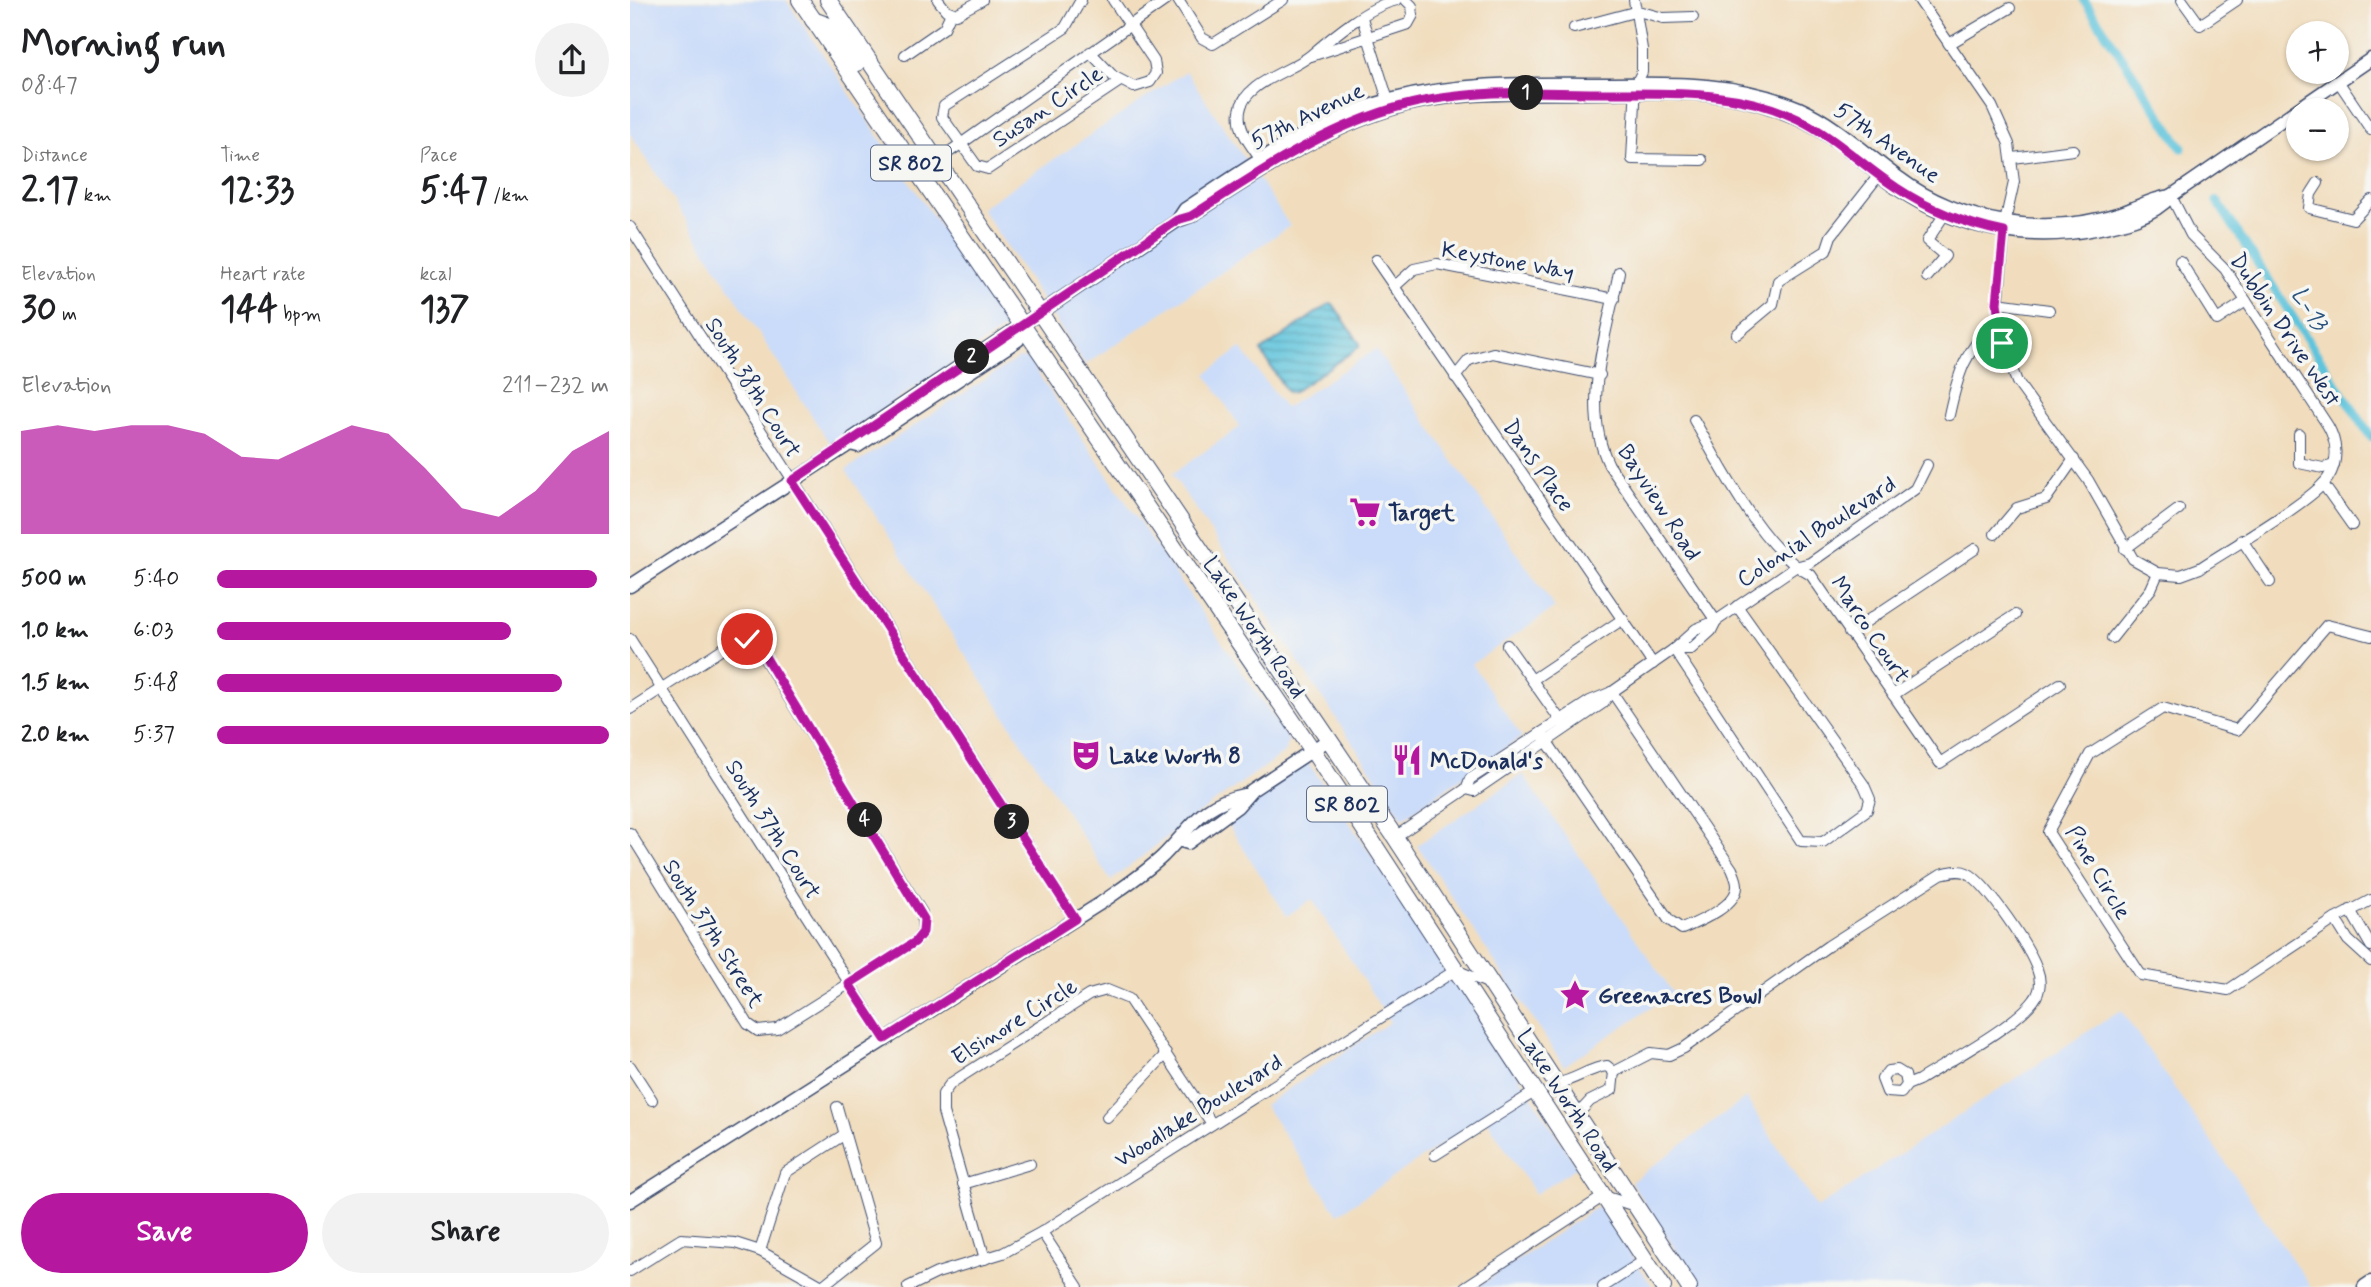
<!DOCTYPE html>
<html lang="en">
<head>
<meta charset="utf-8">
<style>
	:root { --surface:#fff; --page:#f2f2f2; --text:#202124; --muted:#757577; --accent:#b5179e }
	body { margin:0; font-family:Mynerve,sans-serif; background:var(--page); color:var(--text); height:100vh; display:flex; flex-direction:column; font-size:26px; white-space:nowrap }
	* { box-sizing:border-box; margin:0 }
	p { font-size:23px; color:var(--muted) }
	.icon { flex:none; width:38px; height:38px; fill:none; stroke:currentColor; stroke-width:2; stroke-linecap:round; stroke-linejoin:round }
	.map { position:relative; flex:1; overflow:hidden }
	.sheet { display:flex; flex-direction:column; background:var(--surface); width:630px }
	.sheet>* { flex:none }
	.tools { position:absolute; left:1656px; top:21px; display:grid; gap:14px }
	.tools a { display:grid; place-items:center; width:63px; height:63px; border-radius:50%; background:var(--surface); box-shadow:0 2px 5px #0004; font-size:35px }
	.pin { position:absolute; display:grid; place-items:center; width:60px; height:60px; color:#fff; margin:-30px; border:4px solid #fff; border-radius:50%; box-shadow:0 2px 7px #0007 }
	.km { position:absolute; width:35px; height:35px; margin:-18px; border-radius:50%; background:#222; color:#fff; font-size:19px; line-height:35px; text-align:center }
	.round { display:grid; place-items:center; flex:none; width:74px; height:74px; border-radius:37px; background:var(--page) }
	.summary { display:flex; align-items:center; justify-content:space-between; height:119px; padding:0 21px }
	h1 { font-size:38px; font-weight:700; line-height:52px }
	.figures { display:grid; grid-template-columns:repeat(3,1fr); gap:10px; height:119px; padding:7px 21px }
	.figures div { display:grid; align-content:center }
	.figures b { font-size:35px; font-weight:700 }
	.figures small { font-size:19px; font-weight:400 }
	.figures p { font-size:19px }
	.chart { height:196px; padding:14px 21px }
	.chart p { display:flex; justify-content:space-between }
	.chart svg { width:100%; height:126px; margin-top:7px; fill:var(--accent); opacity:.7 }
	.cta { display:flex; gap:14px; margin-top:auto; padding:14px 21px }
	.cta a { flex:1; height:80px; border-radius:42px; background:var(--accent); color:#fff; font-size:28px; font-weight:700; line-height:80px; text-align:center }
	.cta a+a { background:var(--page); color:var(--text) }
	ul { padding:0 21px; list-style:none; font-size:23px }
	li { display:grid; grid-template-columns:112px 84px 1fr; align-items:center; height:52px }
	li i { height:18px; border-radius:9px; background:var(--accent) }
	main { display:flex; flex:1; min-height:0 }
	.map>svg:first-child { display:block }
	.built { fill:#cadcf9 }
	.water { fill:url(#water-rules); stroke:#3d7a9d; stroke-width:2 }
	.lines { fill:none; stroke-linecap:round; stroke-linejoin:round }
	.canal { stroke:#5fc4dc; stroke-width:9 }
	.minor-casing { stroke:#3b496c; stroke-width:12 }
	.tertiary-casing { stroke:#3b496c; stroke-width:15 }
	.secondary-casing { stroke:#3b496c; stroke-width:17 }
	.primary-casing { stroke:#3b496c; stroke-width:18 }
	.minor { stroke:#fff; stroke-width:10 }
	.tertiary { stroke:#fff; stroke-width:12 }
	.secondary { stroke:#fff; stroke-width:14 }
	.primary { stroke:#fff; stroke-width:16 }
	.route-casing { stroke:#fff; stroke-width:14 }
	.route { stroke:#b5179e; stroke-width:9 }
	.labels { text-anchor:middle; stroke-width:7; stroke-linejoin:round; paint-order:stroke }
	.shield { fill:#f6f6f2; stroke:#5d6b8a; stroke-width:2 }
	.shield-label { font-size:21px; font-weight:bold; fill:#1b2f5e }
	.street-label { font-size:23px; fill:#1b2f5e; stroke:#f6f6f2 }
	.poi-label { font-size:23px; font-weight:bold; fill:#1b2f5e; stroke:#f6f6f2; text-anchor:start }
	.water-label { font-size:24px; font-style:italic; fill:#2c547e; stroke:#f6f6f2 }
</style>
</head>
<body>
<main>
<section class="sheet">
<div class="summary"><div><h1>Morning run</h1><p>08:47</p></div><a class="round"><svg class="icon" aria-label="share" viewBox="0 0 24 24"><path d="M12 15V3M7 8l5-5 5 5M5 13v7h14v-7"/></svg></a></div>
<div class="figures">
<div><p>Distance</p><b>2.17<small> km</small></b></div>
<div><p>Time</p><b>12:33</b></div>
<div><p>Pace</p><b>5:47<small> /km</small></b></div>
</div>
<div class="figures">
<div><p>Elevation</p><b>30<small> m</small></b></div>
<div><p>Heart rate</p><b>144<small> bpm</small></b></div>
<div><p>kcal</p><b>137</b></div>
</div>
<div class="chart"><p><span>Elevation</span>211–232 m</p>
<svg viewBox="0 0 160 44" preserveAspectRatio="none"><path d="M0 44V8L10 6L20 8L30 6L40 6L50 9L60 17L70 18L80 12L90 6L100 9L110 21L120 35L130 38L140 29L150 15L160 8V44z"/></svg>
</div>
<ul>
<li><b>500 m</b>5:40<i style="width:97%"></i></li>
<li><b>1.0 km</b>6:03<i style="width:75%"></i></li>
<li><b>1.5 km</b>5:48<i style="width:88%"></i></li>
<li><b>2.0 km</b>5:37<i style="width:100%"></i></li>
</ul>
<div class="cta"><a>Save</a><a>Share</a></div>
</section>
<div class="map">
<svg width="1741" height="1287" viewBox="0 0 1741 1287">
	<defs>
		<pattern id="water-rules" width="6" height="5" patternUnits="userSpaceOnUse" patternTransform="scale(1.75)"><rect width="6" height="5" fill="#5fc4dc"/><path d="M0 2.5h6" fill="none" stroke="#4ea0b6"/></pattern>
	</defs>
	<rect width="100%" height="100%" fill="#f6f6f2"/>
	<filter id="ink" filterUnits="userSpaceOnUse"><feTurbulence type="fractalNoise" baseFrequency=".0143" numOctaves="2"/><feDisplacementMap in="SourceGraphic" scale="14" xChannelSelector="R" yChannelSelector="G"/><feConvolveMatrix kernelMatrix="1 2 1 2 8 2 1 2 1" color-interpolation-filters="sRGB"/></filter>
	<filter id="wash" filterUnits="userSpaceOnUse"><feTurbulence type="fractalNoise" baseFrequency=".00686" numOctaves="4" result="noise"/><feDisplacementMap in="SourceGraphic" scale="28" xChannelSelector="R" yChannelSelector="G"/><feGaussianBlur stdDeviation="1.57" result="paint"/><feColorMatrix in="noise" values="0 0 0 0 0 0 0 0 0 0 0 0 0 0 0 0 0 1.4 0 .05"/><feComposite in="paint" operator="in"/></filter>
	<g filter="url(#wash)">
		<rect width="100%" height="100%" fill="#f1ddbd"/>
		<g class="built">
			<polygon points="156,0 378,326 200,444 0,133 0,1"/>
			<polygon points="556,71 660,226 455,365 351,208"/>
			<polygon points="611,348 655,408 746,349 925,608 842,664 892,737 773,818 542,474 610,427 576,374"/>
			<polygon points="388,358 398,359 659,740 654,753 556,822 481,881 216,470"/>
			<polygon points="677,761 830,984 947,1167 905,1194 854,1116 708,1214 634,1105 760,1022 682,899 657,916 595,820"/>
			<polygon points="893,774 1043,993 934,1066 787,845"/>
			<polygon points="1491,1010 1681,1287 1070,1287 1001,1182 1116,1098 1187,1208"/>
			<polygon points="968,1206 1023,1287 847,1287"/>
		</g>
		<polygon class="water" points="699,304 703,304 730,344 729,347 662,393 657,392 631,351"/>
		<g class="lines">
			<g class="canal">
				<polyline points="1454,0 1552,148"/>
				<polyline points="1587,201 1741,437"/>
			</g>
		</g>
	</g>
	<g filter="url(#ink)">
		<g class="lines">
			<defs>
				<g id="minor">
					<polyline points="308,0 316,10 326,14 352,0"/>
					<polyline points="451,0 435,28 314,106 312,117 347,166 358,169 490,81"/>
					<polyline points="548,0 572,38 583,44 653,0"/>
					<polyline points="1004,0 1012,49 1012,72 1006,84 1002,159 1072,160"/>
					<path d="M1289,0L1362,106L1379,144L1384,182L1375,222L1368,310L1372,343L1387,382L1458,480L1503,559L1528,573L1551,575L1570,568C1597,550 1684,500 1698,478C1709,461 1707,442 1698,426L1595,269L1561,235L1541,196"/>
					<polyline points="1552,0 1570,25 1607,0"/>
					<polyline points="732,18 758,100"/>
					<polyline points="944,28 1008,11 1033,18 1063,17"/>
					<polyline points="1319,44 1380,8"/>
					<polyline points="460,52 483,76 504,87 520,82 526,73 524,61 483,0"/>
					<polyline points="275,55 314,28 321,13"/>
					<polyline points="681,56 778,24 783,15 782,6 776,0"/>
					<polyline points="1708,81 1741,130"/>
					<polyline points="1383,158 1443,150"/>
					<path d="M631,160C621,145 607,130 610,111C614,82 661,72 681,55C702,37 739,6 767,0"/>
					<polyline points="305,162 536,0"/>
					<polyline points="1688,183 1681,194 1679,208 1723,219 1741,200"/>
					<polyline points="0,227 445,919"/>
					<polyline points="746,260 1023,664"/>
					<polyline points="1550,261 1587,320 1616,301"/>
					<path d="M989,272C977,333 950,406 979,465L1086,621"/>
					<polyline points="1297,277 1315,256 1297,241 1318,209"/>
					<polyline points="764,287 784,269 807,264 984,299"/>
					<polyline points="1367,303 1419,310"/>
					<polyline points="1107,334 1143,304 1148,281 1196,251 1201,236 1253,170"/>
					<polyline points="825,377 839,360 863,353 970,375"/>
					<path d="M1319,415C1327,378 1335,345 1369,323"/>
					<path d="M1064,420C1091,466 1132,551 1181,575L1310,763L1430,684"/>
					<polyline points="1669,434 1669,463 1693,468 1704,465"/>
					<polyline points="1693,484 1722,525"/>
					<polyline points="1365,534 1387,508 1416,499 1444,459"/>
					<polyline points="1612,540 1640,582"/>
					<polyline points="1495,549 1549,509"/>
					<polyline points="1219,633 1345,549"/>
					<polyline points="1741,636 1697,625 1607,730 1533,708 1460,754 1418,832 1511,975 1598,990 1705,919 1741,900"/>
					<polyline points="1482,638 1521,589 1528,573"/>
					<polyline points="0,639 255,1039"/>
					<polyline points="877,645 933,724"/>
					<polyline points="1044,649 1171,841 1193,842 1237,810 1240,799 1234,785 1107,606"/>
					<polyline points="1044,649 1061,649 1081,631 1086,621"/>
					<polyline points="902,680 993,619"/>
					<polyline points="1263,695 1385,615"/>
					<polyline points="0,709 103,642 117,639 125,643 292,913 293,932 285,942 147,1029 128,1031 118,1024 0,833"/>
					<path d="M911,733L1039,920L1052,929C1068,922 1108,906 1107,885C1107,880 1104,874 1102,869L982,692"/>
					<polyline points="836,789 844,791 973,703 981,692"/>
					<polyline points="765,837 836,789 840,779 868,761 960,701 982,692 1044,649 1066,629 1086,621 1165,567 1180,563 1285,489 1297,465"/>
					<polyline points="1720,910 1741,946"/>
					<polyline points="1705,919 1718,940 1741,961"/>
					<polyline points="0,1066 22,1100"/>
					<path d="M984,1072L1021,1053L1039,1055L1054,1048L1198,946L1311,874C1320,872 1329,869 1337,873C1356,882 1400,948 1407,969C1411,979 1411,991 1404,1000C1385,1026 1319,1061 1289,1080L1277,1085L1271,1093L1257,1092L1252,1079L1258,1071L1267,1070L1275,1075L1277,1085"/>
					<path d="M928,1083C946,1080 959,1068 977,1066L984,1072L982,1090L960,1101L948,1114"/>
					<polyline points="477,1117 536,1054"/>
					<polyline points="805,1155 906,1091"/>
					<polyline points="333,1184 400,1164"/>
					<polyline points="412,1232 448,1287"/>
					<polyline points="130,1251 155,1173 215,1134"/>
					<polyline points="355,1259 313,1112 313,1094 321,1083 459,995 477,990 499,999 582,1124"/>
					<polyline points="0,1271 51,1239 105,1243 130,1251 194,1287"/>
					<polyline points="191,1287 246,1243 207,1107"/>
					<polyline points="278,1287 307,1273 373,1253 412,1232 826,970 855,982"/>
					<polyline points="835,1287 974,1196 1005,1206"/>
					<polyline points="973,1287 1015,1260"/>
				</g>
				<g id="tertiary">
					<path d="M547,221L555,209C619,167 684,119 760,100C833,81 907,84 981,84C1046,83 1108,82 1169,108C1207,125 1236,154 1269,178C1299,201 1338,216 1375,222C1413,228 1454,225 1491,213C1508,207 1523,198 1541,196"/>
					<polyline points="220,444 228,446 388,340 393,326"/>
					<path d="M0,586L220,444L223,438L547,221L561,216C625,175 687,132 761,109C823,90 891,94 955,93C1001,93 1048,90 1093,96C1133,102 1172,117 1205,140C1227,155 1246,174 1268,189C1326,228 1396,243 1465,229C1490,224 1523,217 1541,196L1741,59"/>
					<polyline points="548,840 558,843 607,807 622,790 698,740"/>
					<path d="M0,1201L471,903C492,888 514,874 533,856C562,827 571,803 614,795"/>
				</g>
				<polyline id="secondary" points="1735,1287 1741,1283"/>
				<g id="primary">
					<polyline points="170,0 683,751 1033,1287"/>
					<polyline points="198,0 765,837 1059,1287"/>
					<polyline points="183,20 202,27 227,63"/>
				</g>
			</defs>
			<use href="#minor" class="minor-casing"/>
			<use href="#tertiary" class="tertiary-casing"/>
			<use href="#secondary" class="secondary-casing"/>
			<use href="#primary" class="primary-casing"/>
			<use href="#minor" class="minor"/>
			<use href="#tertiary" class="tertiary"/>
			<use href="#secondary" class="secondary"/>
			<use href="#primary" class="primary"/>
		</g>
	</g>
	<g class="lines" filter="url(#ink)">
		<defs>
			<path id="route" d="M117,639L130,648L294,919L293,932L285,942L219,984L255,1039L445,919L162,481L547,220L561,216C625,175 687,132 761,109C833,87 912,93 987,93C1049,93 1111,91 1168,119C1205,137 1233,166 1267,188C1300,210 1336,224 1374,232L1367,303L1372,343"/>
		</defs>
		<use href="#route" class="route-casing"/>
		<use href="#route" class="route"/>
	</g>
	<defs>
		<symbol id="supermarket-bare" viewBox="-9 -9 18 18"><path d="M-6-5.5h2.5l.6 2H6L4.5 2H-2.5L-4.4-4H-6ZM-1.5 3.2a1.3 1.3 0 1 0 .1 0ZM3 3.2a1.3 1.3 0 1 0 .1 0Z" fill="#b5179e" stroke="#f6f6f2" stroke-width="2.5" paint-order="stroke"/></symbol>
		<symbol id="theatre-bare" viewBox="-9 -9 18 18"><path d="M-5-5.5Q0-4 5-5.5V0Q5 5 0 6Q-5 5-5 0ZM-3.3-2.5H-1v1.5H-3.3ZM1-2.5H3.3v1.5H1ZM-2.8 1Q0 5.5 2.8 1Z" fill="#b5179e" stroke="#f6f6f2" stroke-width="2.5" paint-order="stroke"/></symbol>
		<symbol id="restaurant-bare" viewBox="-9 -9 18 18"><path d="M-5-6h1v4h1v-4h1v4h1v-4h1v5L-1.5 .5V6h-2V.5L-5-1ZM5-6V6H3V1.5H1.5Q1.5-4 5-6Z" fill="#b5179e" stroke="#f6f6f2" stroke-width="2.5" paint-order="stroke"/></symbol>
		<symbol id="sight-bare" viewBox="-9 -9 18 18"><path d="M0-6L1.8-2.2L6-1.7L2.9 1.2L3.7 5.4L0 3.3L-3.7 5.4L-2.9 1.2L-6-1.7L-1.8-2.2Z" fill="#b5179e" stroke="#f6f6f2" stroke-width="2.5" paint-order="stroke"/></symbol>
	</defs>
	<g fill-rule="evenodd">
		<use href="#supermarket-bare" x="713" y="490" width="44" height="44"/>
		<use href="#theatre-bare" x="434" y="733" width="44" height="44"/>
		<use href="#restaurant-bare" x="755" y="738" width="44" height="44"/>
		<use href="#sight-bare" x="923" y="973" width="44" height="44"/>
	</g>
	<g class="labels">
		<g class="shield">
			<rect x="241" y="145.5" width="80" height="35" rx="5"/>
			<rect x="677" y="786.5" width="80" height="35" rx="5"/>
		</g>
		<g class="shield-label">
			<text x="281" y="170">SR 802</text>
			<text x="717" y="811">SR 802</text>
		</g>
		<g class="street-label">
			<text transform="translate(417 106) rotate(-34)" y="8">Susan Circle</text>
			<text transform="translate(677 115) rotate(-26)" y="8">57th Avenue</text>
			<text transform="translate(1258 142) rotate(35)" y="8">57th Avenue</text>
			<text transform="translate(878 260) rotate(10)" y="8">Keystone Way</text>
			<text transform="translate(1656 329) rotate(56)" y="8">Dubbin Drive West</text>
			<text transform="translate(124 387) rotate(58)" y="8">South 38th Court</text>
			<text transform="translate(909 465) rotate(55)" y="8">Dans Place</text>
			<text transform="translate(1030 502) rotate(57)" y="8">Bayview Road</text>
			<text transform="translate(1186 531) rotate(-33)" y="8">Colonial Boulevard</text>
			<text transform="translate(625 627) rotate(56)" y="8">Lake Worth Road</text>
			<text transform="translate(1241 629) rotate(56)" y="8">Marco Court</text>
			<text transform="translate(144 829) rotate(58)" y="8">South 37th Court</text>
			<text transform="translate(1469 872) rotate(59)" y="8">Pine Circle</text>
			<text transform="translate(84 933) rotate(58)" y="8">South 37th Street</text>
			<text transform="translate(384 1021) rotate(-32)" y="8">Elsinore Circle</text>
			<text transform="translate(938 1100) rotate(57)" y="8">Lake Worth Road</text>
			<text transform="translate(568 1110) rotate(-32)" y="8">Woodlake Boulevard</text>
		</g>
		<g class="poi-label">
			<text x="758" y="520">Target</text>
			<text x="479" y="763">Lake Worth 8</text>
			<text x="800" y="768">McDonald's</text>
			<text x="968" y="1003">Greenacres Bowl</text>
		</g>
		<g class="water-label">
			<text transform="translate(1680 308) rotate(57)" y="8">L-13</text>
		</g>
	</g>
</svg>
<div class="tools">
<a>+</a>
<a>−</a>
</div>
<div class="pin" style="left:1372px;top:343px;background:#1e9e55"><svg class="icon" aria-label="arrive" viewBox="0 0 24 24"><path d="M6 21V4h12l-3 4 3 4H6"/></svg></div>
<div class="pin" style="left:117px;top:639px;background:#d93025"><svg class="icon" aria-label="check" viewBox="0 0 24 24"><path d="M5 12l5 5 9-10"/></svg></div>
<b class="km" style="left:896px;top:93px">1</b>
<b class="km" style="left:342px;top:357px">2</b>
<b class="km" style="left:382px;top:822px">3</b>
<b class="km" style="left:235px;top:820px">4</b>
</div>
</main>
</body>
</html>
